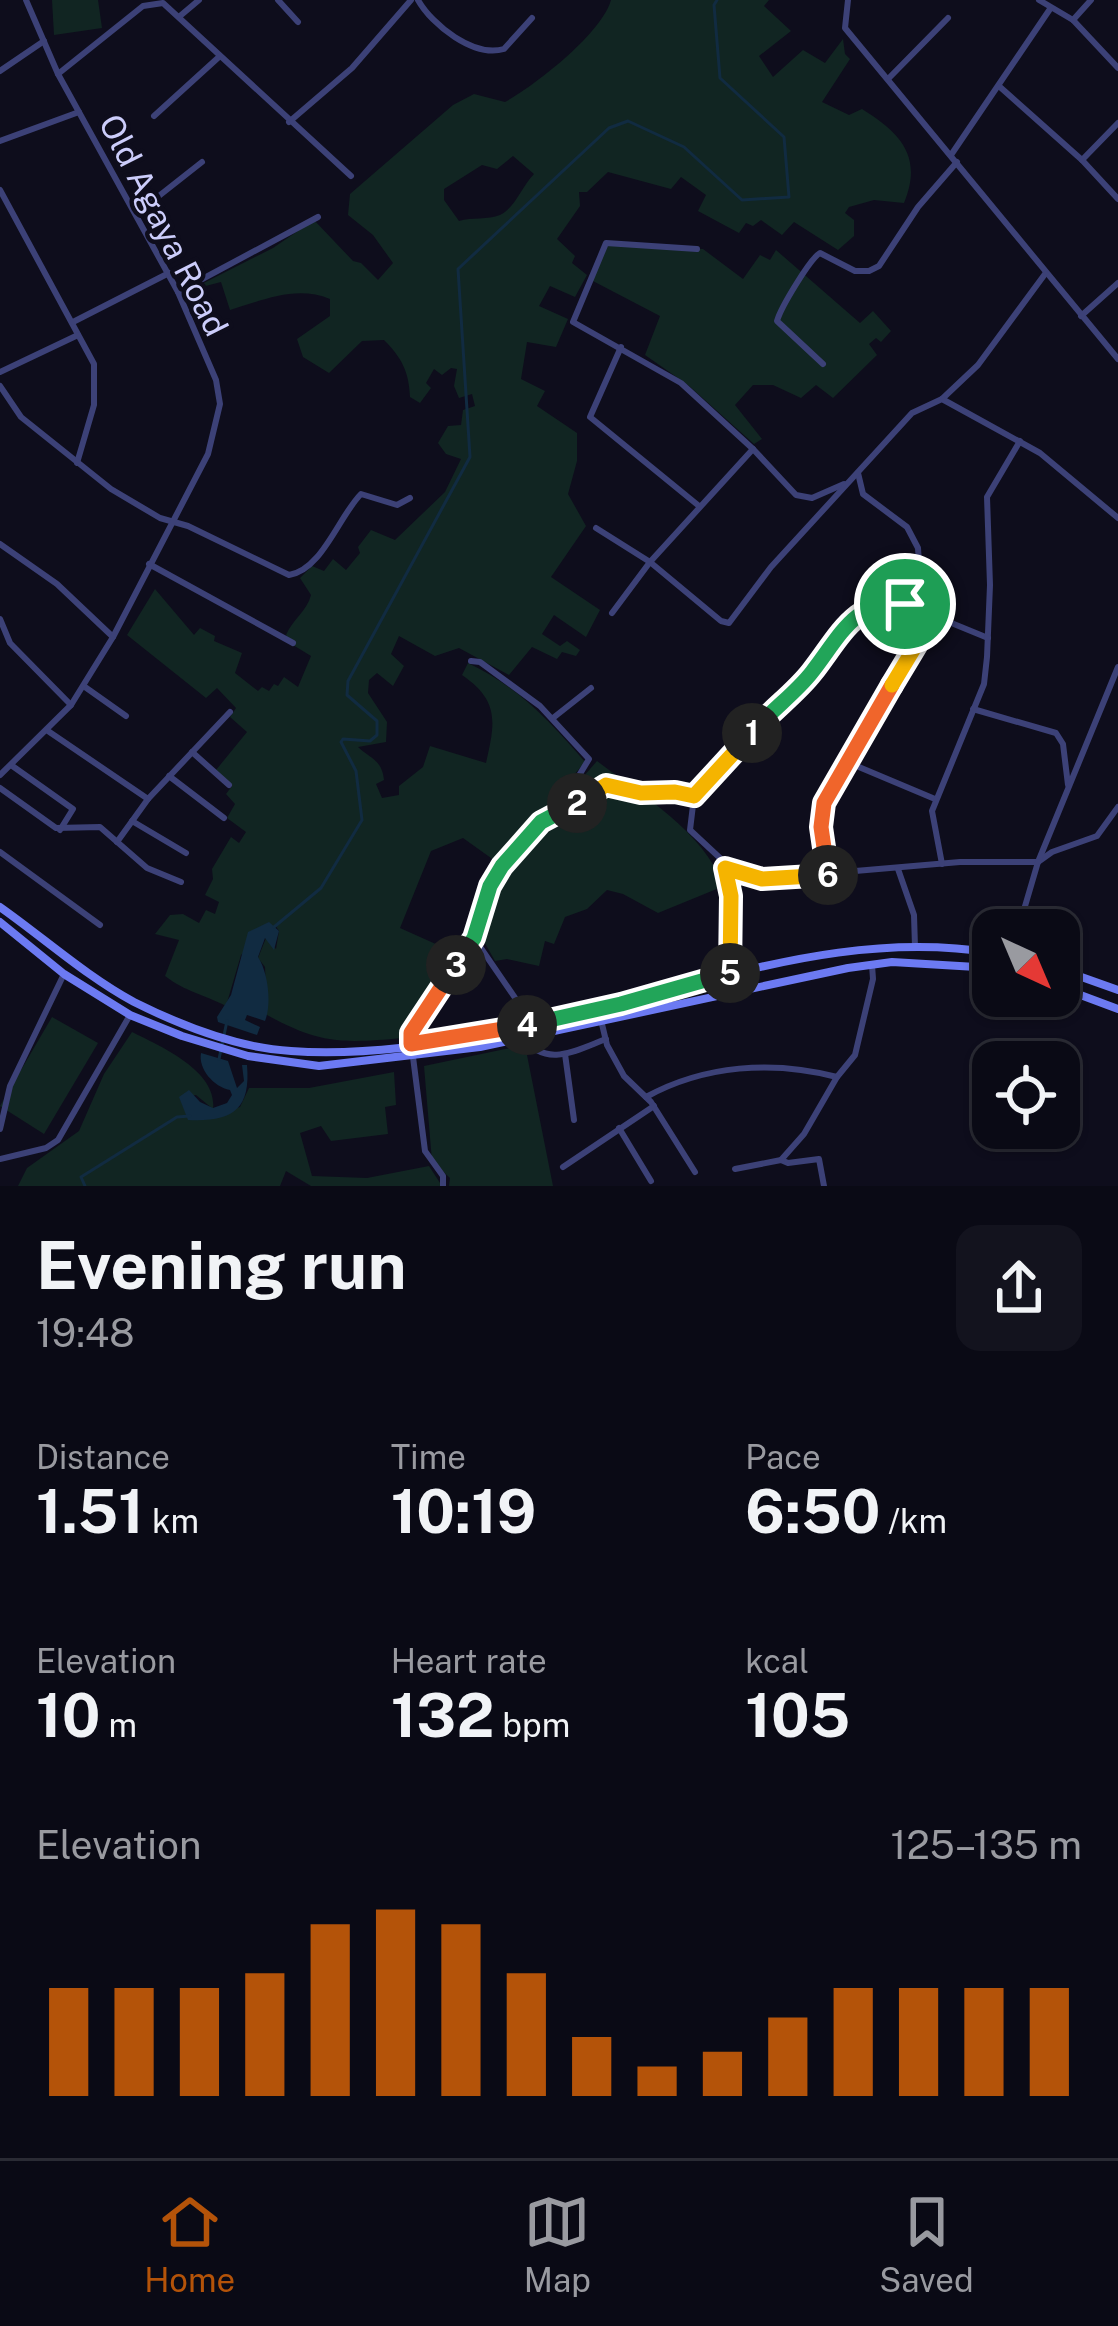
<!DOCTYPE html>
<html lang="en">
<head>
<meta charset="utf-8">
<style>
	:root { --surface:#0a0a15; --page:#13131e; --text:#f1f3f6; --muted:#999aa0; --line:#2a2b34; --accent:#b45309 }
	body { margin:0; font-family:"Public Sans",sans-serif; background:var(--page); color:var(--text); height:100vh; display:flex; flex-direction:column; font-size:45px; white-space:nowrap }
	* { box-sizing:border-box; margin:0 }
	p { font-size:39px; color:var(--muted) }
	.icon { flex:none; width:66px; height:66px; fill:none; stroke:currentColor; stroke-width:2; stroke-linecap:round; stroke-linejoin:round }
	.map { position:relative; height:1186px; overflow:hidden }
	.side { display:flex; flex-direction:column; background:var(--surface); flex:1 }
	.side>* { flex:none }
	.needle { width:78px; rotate:136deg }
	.buttons { position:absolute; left:972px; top:909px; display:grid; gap:24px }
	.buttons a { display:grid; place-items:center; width:108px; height:108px; border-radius:24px; background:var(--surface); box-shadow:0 3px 9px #0004,0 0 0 3px var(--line); font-size:60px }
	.pin { position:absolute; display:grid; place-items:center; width:102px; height:102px; color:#fff; margin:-51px; border:6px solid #fff; border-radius:50%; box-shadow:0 3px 12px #0007 }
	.km { position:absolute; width:60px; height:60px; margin:-30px; border-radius:50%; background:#222; color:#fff; font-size:33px; line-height:60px; text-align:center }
	.round { display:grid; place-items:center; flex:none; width:126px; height:126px; border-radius:24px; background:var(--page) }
	.summary { display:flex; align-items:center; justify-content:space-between; height:204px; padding:0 36px }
	h1 { font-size:66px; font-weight:700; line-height:90px }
	.figures { display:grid; grid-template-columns:repeat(3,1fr); gap:18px; height:204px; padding:12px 36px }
	.figures div { display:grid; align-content:center }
	.figures b { font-size:60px; font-weight:700 }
	.figures small { font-size:33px; font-weight:400 }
	.figures p { font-size:33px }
	.chart { height:336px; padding:24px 36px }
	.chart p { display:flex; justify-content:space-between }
	.chart svg { width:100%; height:216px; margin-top:12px; stroke:var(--accent); stroke-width:6 }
	.dock { display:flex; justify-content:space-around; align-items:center; height:168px; border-top:3px solid var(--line); background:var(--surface); font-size:33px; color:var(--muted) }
	.dock a { display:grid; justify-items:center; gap:6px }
	.dock .current { color:var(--accent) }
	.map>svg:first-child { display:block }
	.green { fill:#112522; fill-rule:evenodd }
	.water { fill:#112b41 }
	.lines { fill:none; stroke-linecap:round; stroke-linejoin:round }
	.stream { stroke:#112b41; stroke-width:3 }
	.minor { stroke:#3c4177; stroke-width:6 }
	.secondary { stroke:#6c7af2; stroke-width:8 }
	.split-1-casing { stroke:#fff; stroke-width:24 }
	.split-2-casing { stroke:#fff; stroke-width:24 }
	.split-3-casing { stroke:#fff; stroke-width:24 }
	.split-4-casing { stroke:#fff; stroke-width:24 }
	.split-5-casing { stroke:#fff; stroke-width:24 }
	.split-6-casing { stroke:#fff; stroke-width:24 }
	.split-7-casing { stroke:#fff; stroke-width:24 }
	.split-8-casing { stroke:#fff; stroke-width:24 }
	.split-1 { stroke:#22a559; stroke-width:15 }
	.split-2 { stroke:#f5b400; stroke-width:15 }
	.split-3 { stroke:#22a559; stroke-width:15 }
	.split-4 { stroke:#f0652b; stroke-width:15 }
	.split-5 { stroke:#22a559; stroke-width:15 }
	.split-6 { stroke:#f5b400; stroke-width:15 }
	.split-7 { stroke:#f0652b; stroke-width:15 }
	.split-8 { stroke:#f5b400; stroke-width:15 }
	.labels { text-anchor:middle; stroke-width:9; stroke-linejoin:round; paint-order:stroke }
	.street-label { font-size:33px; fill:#cccdfb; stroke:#0e0d1c }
</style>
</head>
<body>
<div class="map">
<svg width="1118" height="1186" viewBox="0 0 1118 1186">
	<rect width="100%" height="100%" fill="#0e0d1c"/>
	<g class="green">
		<polygon points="52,0 98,0 102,28 54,35"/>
		<path d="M611,0H769L764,6L791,31L759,56L773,77L803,50L825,63L843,39L845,54L850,59L822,102L849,115L862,109C901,133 923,157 904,203L874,200L849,207L845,213L854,220V236L838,250L794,222L782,235L761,220L753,226L746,223L739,233L698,211L706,195L681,177L671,189L608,172L587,192H579L580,206L557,239L575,256L572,263L587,275L575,297L550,286L539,306L568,319L556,347L527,342L521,379L545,391L537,406L577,433V461L568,494L586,526L551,577L600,610L586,637L554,615L542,634L560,646L567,641L580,650L576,656L562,652L557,659L532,647L509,675L459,648L435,656L399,636L391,654L404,666L393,686L377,673L369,680L368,693L387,722L386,742L358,747C371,759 382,760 384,780L376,784L382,798L399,795V786L423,767L430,746L486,763C495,723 500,701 462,675L468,663C517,686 550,721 585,762L498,863L463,838L431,851L400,928L458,954L428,992L404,1038C343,1043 322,1045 267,1015L265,967L258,958L266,938L276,949L279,931L275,925L241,955L226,1006C203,994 186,992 165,976L179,940L155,934L170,915L183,914L199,923L206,910L215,914L219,902L205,895L213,879L212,869L231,837L239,843L246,832L227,818L235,804L226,794L232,786L216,770L247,732L230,717L236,708L217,688L206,698L127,635L155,589L194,635L200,628L215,636L214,641L242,653L235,673L258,691L262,687L269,691L274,684L278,686L284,677L298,687L311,656L293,645L286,635C293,619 307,611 311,595L300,578L312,566L324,571L333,559L346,570L360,553L358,547L371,530L395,540L445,492L461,459L446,454L438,443L448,426L461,425L463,410L475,406L472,394L459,398L454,386L457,369L451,368L442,375L434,369L426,383L431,388L420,403L410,397C409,372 402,358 384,340L362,341L329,373L303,357L297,339L330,316V299C296,285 264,300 230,310L221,282L190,290L273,248L314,220L353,261L361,263L378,280L393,263L373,235L348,215L350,194L453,105L474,94L505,102C536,85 602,33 611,0ZM513,156L534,174C522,186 515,208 500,215C488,220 472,217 459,221L444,200V189L482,165L497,169Z"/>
		<polygon points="614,243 703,249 743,279 760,255 770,260 776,250 860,323 873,311 891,331 881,342 876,338 869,344 877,355 833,398 816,385 801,398 773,385 753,385 735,405 762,439 754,444 688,385 645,355 660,316 591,280 605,248"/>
		<path d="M597,761C643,796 702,830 724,886L658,913L623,894L607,890L587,909L565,917L554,944L545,941L539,966L507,959L495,961L482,938L508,863Z"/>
		<polygon points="52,1017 98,1043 44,1134 0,1106"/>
		<path d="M132,1032C160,1046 218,1071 213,1109L196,1095L180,1098L189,1120L240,1107L249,1088H309L394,1072L396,1105L385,1107L388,1134L331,1141L321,1126L300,1133L312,1176L367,1178L429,1166L442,1186H311L286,1171L280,1186H18L27,1168L79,1131L104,1074Z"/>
		<polygon points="525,1045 553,1186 449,1186 450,1178 432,1161 424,1066"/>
	</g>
	<g class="water">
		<path d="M269,922L279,931L274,950L265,938L258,957C268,972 272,1004 265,1021L247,1015L245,1020L260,1027L257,1035L218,1022L217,1017L231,995L248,932Z"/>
		<path d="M201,1053L228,1061L237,1088L244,1081L242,1065H247C251,1111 231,1122 188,1120L179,1097L189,1090L200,1102L213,1108L227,1103L232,1095L230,1090C214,1087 198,1069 201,1053Z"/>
	</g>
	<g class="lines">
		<g class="stream">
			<polyline points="274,927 321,888 362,820 356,771 341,742 343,739 370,741 377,735 377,721 347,695 348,681 470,457 458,269 609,128 628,121 684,147 742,200 789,197 784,137 720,78 714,5 717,0"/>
			<polyline points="219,1059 227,1021"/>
			<polyline points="85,1186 81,1177 177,1117 190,1116"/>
		</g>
		<g class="minor">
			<polyline points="278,0 298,22"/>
			<path d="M418,0C432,25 474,58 504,49L532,18"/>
			<polyline points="848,0 845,28 1118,359"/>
			<polyline points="1039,0 1073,20 1118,68"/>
			<polyline points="180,16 199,0"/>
			<polyline points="1073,20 1091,0"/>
			<polyline points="0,71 44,41"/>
			<polyline points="58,74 143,6 163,3 351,176"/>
			<polyline points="889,78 948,18"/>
			<polyline points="1000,87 1082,160 1118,199"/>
			<polyline points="154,116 220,56"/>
			<polyline points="289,122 352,68 411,0"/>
			<polyline points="0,141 79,112"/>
			<polyline points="951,155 1050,9"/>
			<polyline points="1082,160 1118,123"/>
			<polyline points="0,190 94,364 94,405 77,463"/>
			<polyline points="136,214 202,162"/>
			<polyline points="697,249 606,243 573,322 681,383 753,449 796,495 812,498 844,484"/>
			<polyline points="178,292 318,217"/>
			<polyline points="1081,316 1118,283"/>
			<polyline points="73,322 169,273"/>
			<polyline points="621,347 590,417 699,506"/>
			<path d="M823,364L777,321C781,307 810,259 820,253L855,271H869L879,266L918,207L957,162"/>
			<polyline points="0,372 78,335"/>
			<path d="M0,386L21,417L111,489L160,518L188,526L289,575C322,570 339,516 361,494L397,505L410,498"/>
			<polyline points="942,399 978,365 1045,274"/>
			<polyline points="858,473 863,494 907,527 918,548 919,563 905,604"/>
			<polyline points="596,528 650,562 721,621 729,623 771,567 912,413 942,399 1040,453 1118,518"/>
			<polyline points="0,544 57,584 113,637"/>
			<polyline points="149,564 293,643"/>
			<polyline points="612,613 650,562 753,449"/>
			<polyline points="0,619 10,643 71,705"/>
			<polyline points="988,638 905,604 881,601 861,613 808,677 781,701 694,797 690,830 720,858 725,868 762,879 960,862 1038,862 1052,852 1097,836 1118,807"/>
			<polyline points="471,661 480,662 540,706 589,759 572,787 495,877 475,932 474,938 533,1024"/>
			<polyline points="85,687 126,716"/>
			<polyline points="973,709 1056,733 1063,744 1068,785"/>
			<polyline points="553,718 591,688"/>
			<polyline points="48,731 148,799"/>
			<polyline points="192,752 229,785"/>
			<polyline points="847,762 935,799"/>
			<polyline points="11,765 73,809 60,830"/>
			<polyline points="0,775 71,705 113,637 208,454 220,404 216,380 178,292 58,74 26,0"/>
			<polyline points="169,776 224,818"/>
			<polyline points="0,788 56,828 100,827 147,868 181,882"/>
			<polyline points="547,820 606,785 641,793 675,792 694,797"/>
			<polyline points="132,821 186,853"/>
			<polyline points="117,842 148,799 230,712"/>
			<polyline points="0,852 100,925"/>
			<polyline points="942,864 932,811 984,684 987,657 990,585 987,497 1020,441"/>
			<polyline points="725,868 731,896 730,974"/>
			<polyline points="898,869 914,915 915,947"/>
			<polyline points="830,875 821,827 829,789 933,617"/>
			<polyline points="1018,930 1038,862 1118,667"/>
			<polyline points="601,1020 607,1045 624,1076 651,1102 695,1172"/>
			<path d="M524,1037C545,1069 577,1050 606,1039"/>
			<polyline points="411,1044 411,1033 474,938"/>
			<polyline points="565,1054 574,1120"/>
			<polyline points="413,1057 425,1151 443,1176 443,1186"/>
			<path d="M646,1097C704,1065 773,1060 837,1077"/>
			<polyline points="619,1128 651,1181"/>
			<polyline points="0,1129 10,1086 64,974"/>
			<polyline points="0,1159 46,1148 58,1140 130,1015"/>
			<polyline points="781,1160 788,1163 819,1159 824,1186"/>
			<polyline points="563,1167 654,1106"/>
			<polyline points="735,1169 781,1160 804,1134 837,1077 855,1055 873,979 872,965"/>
		</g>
		<g class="secondary">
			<path d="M0,907C44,938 86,976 134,1002C180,1025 239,1048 291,1051C411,1060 570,1019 686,986C786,958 890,936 993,953"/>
			<polyline points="0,922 64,974 130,1015 182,1036 248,1056 319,1066 480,1047 848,968 892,962 993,968"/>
			<polyline points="1059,969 1118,990"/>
			<polyline points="1059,987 1118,1009"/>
		</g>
	</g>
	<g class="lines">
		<defs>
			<path id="split-1" d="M752,733C770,711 795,694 812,672C839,638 855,598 905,604"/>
			<polyline id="split-2" points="577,803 606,785 641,793 675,792 694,796 752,733"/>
			<polyline id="split-3" points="456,965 474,938 490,886 502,866 541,822 577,803"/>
			<polyline id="split-4" points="456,965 411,1033 411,1044 527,1025"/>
			<polyline id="split-5" points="527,1025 621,1004 730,973"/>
			<polyline id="split-6" points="730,973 731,896 725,868 762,879 828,875"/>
			<polyline id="split-7" points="828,875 821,827 824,803 892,685"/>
			<polyline id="split-8" points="892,685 933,617 905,604"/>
		</defs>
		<use href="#split-1" class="split-1-casing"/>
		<use href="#split-2" class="split-2-casing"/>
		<use href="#split-3" class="split-3-casing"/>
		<use href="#split-4" class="split-4-casing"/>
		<use href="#split-5" class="split-5-casing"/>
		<use href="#split-6" class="split-6-casing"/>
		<use href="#split-7" class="split-7-casing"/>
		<use href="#split-8" class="split-8-casing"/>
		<use href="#split-1" class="split-1"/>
		<use href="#split-2" class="split-2"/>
		<use href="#split-3" class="split-3"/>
		<use href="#split-4" class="split-4"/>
		<use href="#split-5" class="split-5"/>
		<use href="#split-6" class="split-6"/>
		<use href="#split-7" class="split-7"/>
		<use href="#split-8" class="split-8"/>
	</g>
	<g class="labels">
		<g class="street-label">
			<text transform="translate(164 225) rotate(63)" y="12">Old Agaya Road</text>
		</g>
	</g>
</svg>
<div class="buttons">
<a><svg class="needle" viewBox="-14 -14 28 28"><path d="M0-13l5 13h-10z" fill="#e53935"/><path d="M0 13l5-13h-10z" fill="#999aa0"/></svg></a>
<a><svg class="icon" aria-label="locate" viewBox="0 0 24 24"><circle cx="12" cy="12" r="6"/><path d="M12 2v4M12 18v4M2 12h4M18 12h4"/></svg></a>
</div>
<div class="pin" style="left:905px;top:604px;background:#1e9e55"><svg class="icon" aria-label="arrive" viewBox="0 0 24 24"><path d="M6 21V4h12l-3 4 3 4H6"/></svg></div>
<b class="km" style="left:752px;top:733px">1</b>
<b class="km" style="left:577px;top:803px">2</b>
<b class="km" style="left:456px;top:965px">3</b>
<b class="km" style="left:527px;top:1025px">4</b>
<b class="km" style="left:730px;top:973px">5</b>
<b class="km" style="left:828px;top:875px">6</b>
</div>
<section class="side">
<div class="summary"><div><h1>Evening run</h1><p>19:48</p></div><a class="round"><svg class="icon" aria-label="share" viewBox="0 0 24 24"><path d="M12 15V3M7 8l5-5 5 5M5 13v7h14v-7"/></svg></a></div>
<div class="figures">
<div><p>Distance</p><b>1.51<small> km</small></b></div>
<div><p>Time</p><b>10:19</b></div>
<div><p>Pace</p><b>6:50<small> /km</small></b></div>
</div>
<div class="figures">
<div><p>Elevation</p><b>10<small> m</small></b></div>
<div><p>Heart rate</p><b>132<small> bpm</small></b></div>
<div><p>kcal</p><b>105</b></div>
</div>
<div class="chart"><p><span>Elevation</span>125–135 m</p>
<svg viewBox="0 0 160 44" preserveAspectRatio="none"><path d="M5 44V22M15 44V22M25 44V22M35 44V19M45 44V9M55 44V6M65 44V9M75 44V19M85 44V32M95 44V38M105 44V35M115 44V28M125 44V22M135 44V22M145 44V22M155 44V22"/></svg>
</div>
</section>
<nav class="dock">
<a class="current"><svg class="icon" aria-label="home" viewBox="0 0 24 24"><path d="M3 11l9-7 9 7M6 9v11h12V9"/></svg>Home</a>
<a><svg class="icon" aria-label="map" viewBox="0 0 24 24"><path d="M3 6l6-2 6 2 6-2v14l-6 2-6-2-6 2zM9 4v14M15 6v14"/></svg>Map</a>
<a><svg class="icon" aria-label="saved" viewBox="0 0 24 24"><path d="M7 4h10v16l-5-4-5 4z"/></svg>Saved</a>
</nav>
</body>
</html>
